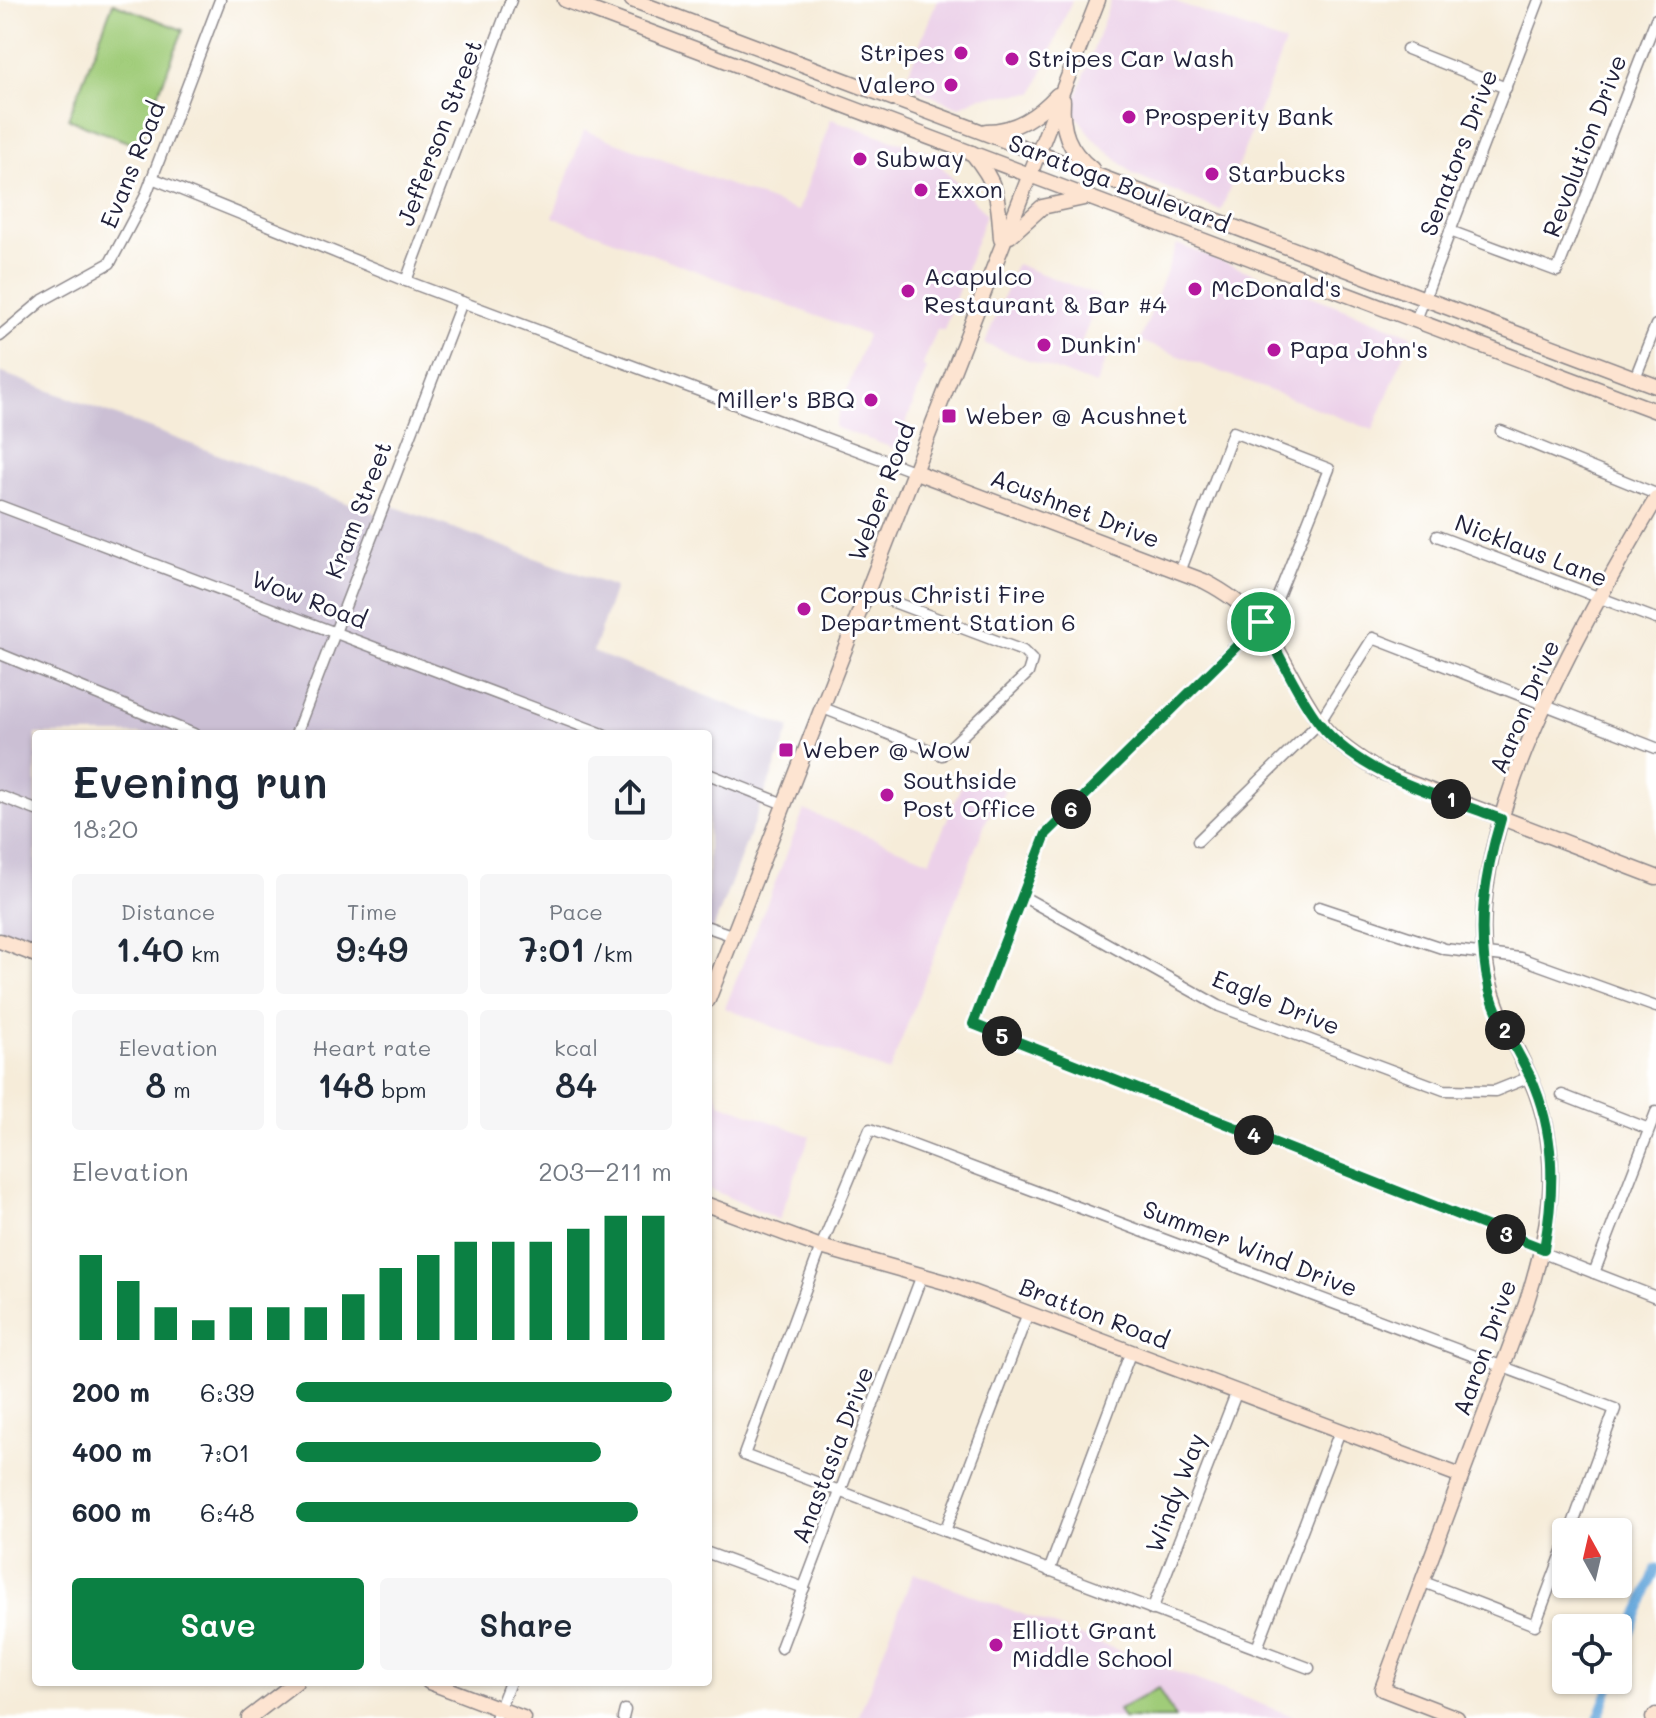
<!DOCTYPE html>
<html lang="en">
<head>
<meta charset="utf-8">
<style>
	:root { --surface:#fff; --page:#f6f6f7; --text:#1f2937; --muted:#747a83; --accent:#0b8043 }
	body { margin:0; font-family:Mali,sans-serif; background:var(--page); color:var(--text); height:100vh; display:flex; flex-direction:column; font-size:30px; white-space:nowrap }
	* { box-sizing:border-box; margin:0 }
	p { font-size:26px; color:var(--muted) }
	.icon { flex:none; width:44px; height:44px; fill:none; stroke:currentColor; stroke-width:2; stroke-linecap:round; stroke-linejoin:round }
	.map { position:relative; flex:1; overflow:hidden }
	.sheet { position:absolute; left:32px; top:730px; width:680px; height:956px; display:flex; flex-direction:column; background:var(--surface); border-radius:8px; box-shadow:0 2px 6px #0004 }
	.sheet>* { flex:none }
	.needle { width:52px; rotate:352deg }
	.buttons { position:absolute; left:1552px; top:1518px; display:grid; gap:16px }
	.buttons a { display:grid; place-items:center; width:80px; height:80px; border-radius:8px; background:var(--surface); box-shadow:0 2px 6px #0004; font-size:40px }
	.pin { position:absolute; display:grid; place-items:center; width:68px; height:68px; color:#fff; margin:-34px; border:4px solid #fff; border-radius:50%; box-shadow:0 2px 8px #0007 }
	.km { position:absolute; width:40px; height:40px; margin:-20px; border-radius:50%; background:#222; color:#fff; font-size:22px; line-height:40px; text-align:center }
	.round { display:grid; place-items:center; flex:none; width:84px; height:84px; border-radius:8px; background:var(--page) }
	.head { display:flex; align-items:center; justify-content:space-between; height:136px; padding:0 40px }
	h1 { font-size:44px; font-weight:600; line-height:60px }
	.stats { display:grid; grid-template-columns:repeat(3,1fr); gap:12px; height:136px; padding:8px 40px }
	.stats div { display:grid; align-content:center; border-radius:8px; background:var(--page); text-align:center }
	.stats b { font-size:34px; font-weight:600 }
	.stats small { font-size:22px; font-weight:400 }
	.stats p { font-size:22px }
	.chart { height:224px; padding:16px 40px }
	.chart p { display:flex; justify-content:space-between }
	.chart svg { width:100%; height:144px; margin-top:8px; stroke:var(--accent); stroke-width:6 }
	.button { display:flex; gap:16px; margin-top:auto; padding:16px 40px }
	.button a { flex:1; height:92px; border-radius:8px; background:var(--accent); color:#fff; font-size:32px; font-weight:600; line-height:92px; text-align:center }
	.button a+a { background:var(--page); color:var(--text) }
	ul { padding:0 40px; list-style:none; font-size:26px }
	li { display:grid; grid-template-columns:128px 96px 1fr; align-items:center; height:60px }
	li i { height:20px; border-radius:10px; background:var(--accent) }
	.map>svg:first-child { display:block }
	.built { fill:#ecd1e9 }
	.industrial { fill:#cbbfd4 }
	.green { fill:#a0cc79; stroke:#61775a; stroke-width:2 }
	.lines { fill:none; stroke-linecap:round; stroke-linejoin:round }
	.canal { stroke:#69a9dc; stroke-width:9 }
	.street-casing { stroke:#8c878a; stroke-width:13 }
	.secondary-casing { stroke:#8c878a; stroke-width:17 }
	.street { stroke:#fff; stroke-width:10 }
	.secondary { stroke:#fde4d1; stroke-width:14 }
	.route-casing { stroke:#fff; stroke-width:16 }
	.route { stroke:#0b8043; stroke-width:10 }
	.poi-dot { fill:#b5179e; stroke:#fff; stroke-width:3 }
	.labels { text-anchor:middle; stroke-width:6; stroke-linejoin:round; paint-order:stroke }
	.poi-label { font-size:24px; fill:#22223b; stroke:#fff; text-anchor:start }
	.street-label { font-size:24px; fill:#22223b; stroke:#fff }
</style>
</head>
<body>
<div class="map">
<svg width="1656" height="1718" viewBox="0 0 1656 1718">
	<rect width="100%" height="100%" fill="#fff"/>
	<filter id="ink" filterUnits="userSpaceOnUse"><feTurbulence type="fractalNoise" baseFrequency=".0125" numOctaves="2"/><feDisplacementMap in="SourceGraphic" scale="16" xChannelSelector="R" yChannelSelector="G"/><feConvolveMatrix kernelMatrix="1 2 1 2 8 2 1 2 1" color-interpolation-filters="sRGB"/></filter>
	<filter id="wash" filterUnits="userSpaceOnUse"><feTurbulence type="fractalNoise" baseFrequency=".006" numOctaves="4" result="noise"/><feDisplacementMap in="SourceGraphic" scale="32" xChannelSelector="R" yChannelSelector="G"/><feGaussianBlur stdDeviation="1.8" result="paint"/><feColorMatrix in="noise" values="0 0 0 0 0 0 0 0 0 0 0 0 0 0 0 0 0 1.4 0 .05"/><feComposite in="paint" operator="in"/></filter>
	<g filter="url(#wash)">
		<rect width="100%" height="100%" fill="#f6ecd9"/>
		<g class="built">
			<polygon points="937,0 1072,0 1034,93 979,97 959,107 904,84"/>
			<polygon points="1111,0 1171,0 1285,43 1221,211 1133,174 1093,138 1072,110"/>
			<polygon points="831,119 928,152 986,214 944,330 937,330 922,367 927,368 896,449 834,427 867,335 553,217 584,130 798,211"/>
			<polygon points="1177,244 1412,335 1373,430 1140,341"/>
			<polygon points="1016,264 1100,296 1081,343 1108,354 1096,385 985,344"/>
			<polygon points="966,774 1005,790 986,821 889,1072 725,1008 804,810 930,861"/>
			<polygon points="708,1087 714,1088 720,1103 810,1136 779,1220 708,1188"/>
			<polygon points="913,1573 1298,1718 858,1718"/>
		</g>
		<polygon class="industrial" points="0,372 384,517 390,505 615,587 593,652 790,728 708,943 708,734 36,734 36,948 0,934"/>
		<g class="green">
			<polygon points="113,3 183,30 138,146 68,119"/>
			<polygon points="1158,1688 1175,1718 1123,1718 1118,1710"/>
		</g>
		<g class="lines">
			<g class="canal">
				<polyline points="1618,1666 1656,1568"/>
				<polyline points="1598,1718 1613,1680"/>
			</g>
		</g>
	</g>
	<g filter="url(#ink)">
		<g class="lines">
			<defs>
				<g id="street">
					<polyline points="1407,49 1506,88"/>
					<polyline points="152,178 406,281 913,471"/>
					<polyline points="1450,231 1557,271 1656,19"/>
					<polyline points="406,281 511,0"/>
					<polyline points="1416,320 1539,0"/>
					<polyline points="0,336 43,300 110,263 145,197 220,0"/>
					<polyline points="1635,378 1656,325"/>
					<polyline points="1501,431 1656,494"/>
					<polyline points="0,506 603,734"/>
					<polyline points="1437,536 1656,619"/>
					<polyline points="1180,572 1233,432 1329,469 1273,609 1046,834 973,1024 1544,1249"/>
					<polyline points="0,654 194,734"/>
					<polyline points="823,708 942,755 1028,673 1032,660 1023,651 867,592"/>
					<polyline points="296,734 462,302"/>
					<polyline points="708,774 784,804"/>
					<polyline points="0,796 36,810"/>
					<polyline points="1198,841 1319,723 1373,638 1656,748"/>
					<polyline points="1022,896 1219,1006 1444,1090 1495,1091 1530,1077"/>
					<polyline points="1319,907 1445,949 1520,958 1656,1007"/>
					<polyline points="708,927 731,935"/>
					<polyline points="1562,1095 1649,1129"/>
					<polyline points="1543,1253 1656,1297"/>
					<polyline points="1594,1273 1656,1112"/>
					<polyline points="945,1531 1028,1313"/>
					<polyline points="708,1553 804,1588"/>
					<polyline points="1049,1571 1131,1351"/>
					<polyline points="1421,1581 1535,1625 1566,1543"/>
					<polyline points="1152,1610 1237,1391"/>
					<polyline points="781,1648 922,1275"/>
					<polyline points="1257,1648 1340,1431"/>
					<polyline points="1309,1668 744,1455 821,1247 870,1129 1615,1409 1570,1532"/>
					<polyline points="496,1718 510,1682"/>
					<polyline points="623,1718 625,1710"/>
				</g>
				<g id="secondary">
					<polyline points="565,0 1656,411"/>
					<polyline points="632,0 1656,386"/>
					<path d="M1063,100C1061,130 1068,150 1092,169"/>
					<path d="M986,131C1016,131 1037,116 1057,95"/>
					<path d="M972,153C999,186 998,198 1001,239"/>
					<polyline points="1010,236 1042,207 1084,198"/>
					<path d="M913,471L1204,581C1276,618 1276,658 1318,720C1333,742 1358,757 1379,771L1656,877"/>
					<polyline points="0,941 36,955"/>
					<polyline points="708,1000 1098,0"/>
					<polyline points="708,1205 821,1247 945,1282 1461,1476"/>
					<polyline points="429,1682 523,1718"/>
					<polyline points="249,1718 296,1682"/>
					<path d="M1457,1718L1382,1689L1526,1304C1551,1227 1564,1156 1531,1080C1512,1036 1491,1007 1485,957C1467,818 1587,617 1656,499"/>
					<polyline points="1653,1718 1656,1715"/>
				</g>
			</defs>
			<use href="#street" class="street-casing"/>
			<use href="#secondary" class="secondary-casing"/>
			<use href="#street" class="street"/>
			<use href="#secondary" class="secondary"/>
		</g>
	</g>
	<g class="lines" filter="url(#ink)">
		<defs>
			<path id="route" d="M1261,622C1280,654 1296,693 1319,723C1361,777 1440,795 1501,819C1484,875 1476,930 1489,988C1497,1020 1516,1047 1530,1076C1556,1133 1555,1189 1544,1249L973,1024L1046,834Z"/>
		</defs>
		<use href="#route" class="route-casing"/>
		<use href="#route" class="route"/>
	</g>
	<g class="poi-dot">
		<circle cx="961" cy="53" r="8"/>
		<circle cx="1012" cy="59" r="8"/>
		<circle cx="951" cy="85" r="8"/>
		<circle cx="1129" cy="117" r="8"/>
		<circle cx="860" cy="159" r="8"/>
		<circle cx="1212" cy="174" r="8"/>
		<circle cx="921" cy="190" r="8"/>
		<circle cx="1195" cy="289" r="8"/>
		<circle cx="908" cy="291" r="8"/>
		<circle cx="1044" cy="345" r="8"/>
		<circle cx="1274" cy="350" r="8"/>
		<circle cx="871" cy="400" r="8"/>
		<rect x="941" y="408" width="16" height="16" rx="4"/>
		<circle cx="804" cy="609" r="8"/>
		<rect x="778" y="742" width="16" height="16" rx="4"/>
		<circle cx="887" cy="795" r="8"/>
		<circle cx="996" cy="1645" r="8"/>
	</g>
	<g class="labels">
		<g class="poi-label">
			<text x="945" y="61" text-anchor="end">Stripes</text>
			<text x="1028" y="67">Stripes Car Wash</text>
			<text x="935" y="93" text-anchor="end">Valero</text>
			<text x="1145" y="125">Prosperity Bank</text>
			<text x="876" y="167">Subway</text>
			<text x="1228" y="182">Starbucks</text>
			<text x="937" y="198">Exxon</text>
			<text x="924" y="285">Acapulco<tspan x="924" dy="28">Restaurant &amp; Bar #4</tspan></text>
			<text x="1211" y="297">McDonald's</text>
			<text x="1060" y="353">Dunkin'</text>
			<text x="1290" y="358">Papa John's</text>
			<text x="855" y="408" text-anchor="end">Miller's BBQ</text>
			<text x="965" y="424">Weber @ Acushnet</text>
			<text x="820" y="603">Corpus Christi Fire<tspan x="820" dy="28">Department Station 6</tspan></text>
			<text x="802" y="758">Weber @ Wow</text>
			<text x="903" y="789">Southside<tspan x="903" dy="28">Post Office</tspan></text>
			<text x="1012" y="1639">Elliott Grant<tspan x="1012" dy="28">Middle School</tspan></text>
		</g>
		<g class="street-label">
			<text transform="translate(440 133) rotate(-69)" y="8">Jefferson Street</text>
			<text transform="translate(1585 146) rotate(-69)" y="8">Revolution Drive</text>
			<text transform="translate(1459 153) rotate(-69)" y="8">Senators Drive</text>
			<text transform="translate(133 165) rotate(-68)" y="8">Evans Road</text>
			<text transform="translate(1119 184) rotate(21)" y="8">Saratoga Boulevard</text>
			<text transform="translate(882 492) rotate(-69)" y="8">Weber Road</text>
			<text transform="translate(1075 509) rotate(21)" y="8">Acushnet Drive</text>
			<text transform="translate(359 510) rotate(-69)" y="8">Kram Street</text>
			<text transform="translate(1531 551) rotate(21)" y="8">Nicklaus Lane</text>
			<text transform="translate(309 600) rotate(21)" y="8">Wow Road</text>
			<text transform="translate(1525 707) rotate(-67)" y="8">Aaron Drive</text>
			<text transform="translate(1276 1003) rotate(22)" y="8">Eagle Drive</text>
			<text transform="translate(1250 1249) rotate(21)" y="8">Summer Wind Drive</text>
			<text transform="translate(1094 1314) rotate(21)" y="8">Bratton Road</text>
			<text transform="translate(1485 1348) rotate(-70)" y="8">Aaron Drive</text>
			<text transform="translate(833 1455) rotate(-69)" y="8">Anastasia Drive</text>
			<text transform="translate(1176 1493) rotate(-69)" y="8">Windy Way</text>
		</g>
	</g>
</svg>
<div class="buttons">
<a><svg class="needle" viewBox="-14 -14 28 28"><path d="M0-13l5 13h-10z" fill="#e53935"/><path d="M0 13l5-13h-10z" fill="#747a83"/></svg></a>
<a><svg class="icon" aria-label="locate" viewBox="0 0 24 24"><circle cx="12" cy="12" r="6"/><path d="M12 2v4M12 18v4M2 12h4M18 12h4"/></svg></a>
</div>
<div class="pin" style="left:1261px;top:622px;background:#1e9e55"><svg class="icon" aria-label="arrive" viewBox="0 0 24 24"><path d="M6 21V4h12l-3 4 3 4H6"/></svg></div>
<b class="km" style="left:1451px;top:799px">1</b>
<b class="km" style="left:1505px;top:1030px">2</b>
<b class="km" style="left:1506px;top:1234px">3</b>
<b class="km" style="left:1254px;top:1135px">4</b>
<b class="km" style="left:1002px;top:1036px">5</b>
<b class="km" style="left:1071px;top:809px">6</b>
<section class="sheet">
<div class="head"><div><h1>Evening run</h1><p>18:20</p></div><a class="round"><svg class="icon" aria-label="share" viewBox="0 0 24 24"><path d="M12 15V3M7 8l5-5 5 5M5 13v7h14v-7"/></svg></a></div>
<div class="stats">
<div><p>Distance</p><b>1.40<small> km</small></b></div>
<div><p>Time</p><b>9:49</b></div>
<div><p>Pace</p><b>7:01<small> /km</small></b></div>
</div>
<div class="stats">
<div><p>Elevation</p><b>8<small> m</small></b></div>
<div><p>Heart rate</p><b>148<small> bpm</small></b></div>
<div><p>kcal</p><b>84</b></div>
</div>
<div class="chart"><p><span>Elevation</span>203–211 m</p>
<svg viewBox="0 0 160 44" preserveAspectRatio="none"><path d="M5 44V18M15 44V26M25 44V34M35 44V38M45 44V34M55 44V34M65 44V34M75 44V30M85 44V22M95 44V18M105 44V14M115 44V14M125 44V14M135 44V10M145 44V6M155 44V6"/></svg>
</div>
<ul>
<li><b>200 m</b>6:39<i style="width:100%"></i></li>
<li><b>400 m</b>7:01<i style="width:81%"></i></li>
<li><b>600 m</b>6:48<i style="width:91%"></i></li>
</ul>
<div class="button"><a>Save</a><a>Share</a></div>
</section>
</div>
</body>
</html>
